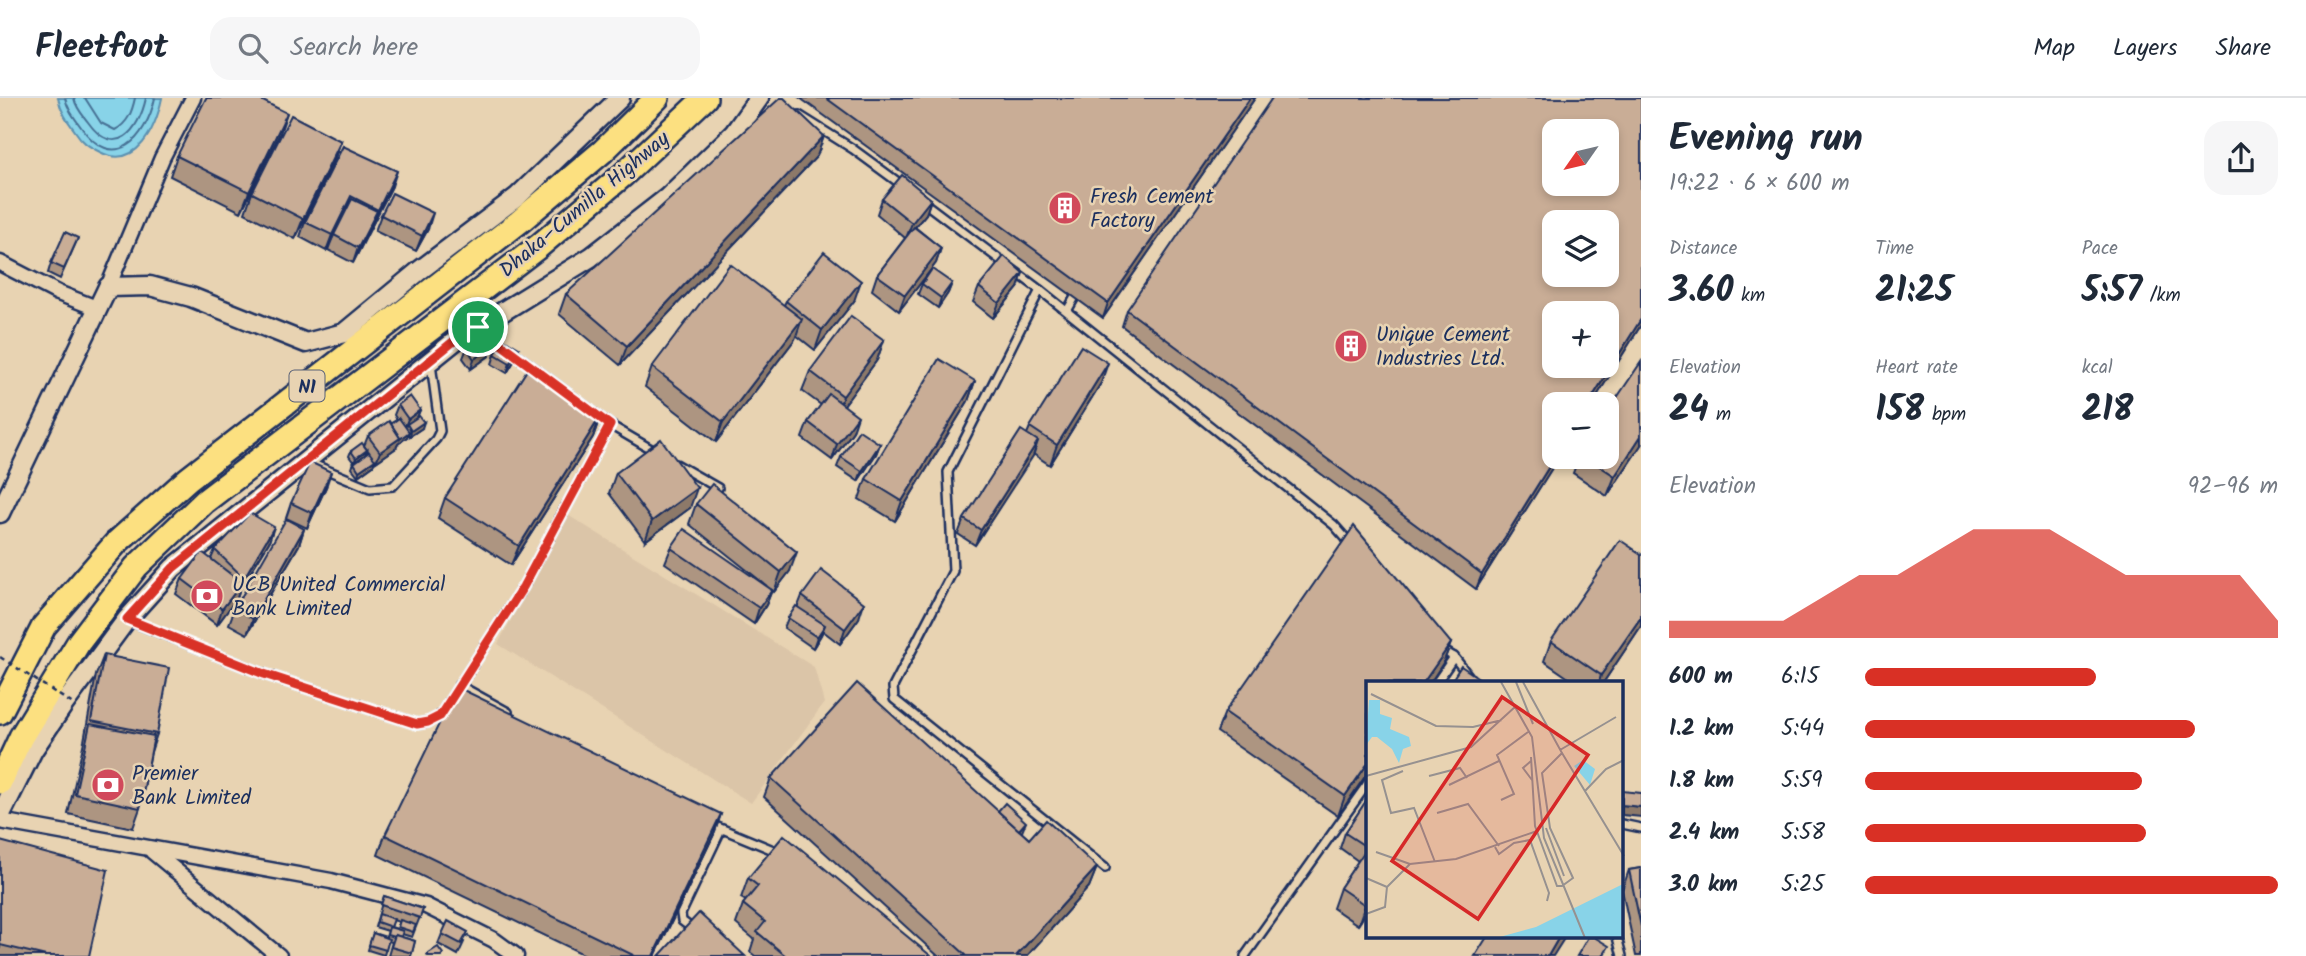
<!DOCTYPE html>
<html lang="en">
<head>
<meta charset="utf-8">
<style>
	:root { --surface:#fff; --page:#f6f6f7; --text:#1f2937; --muted:#747a83; --line:#e0e1e3; --accent:#d93025 }
	body { margin:0; font-family:Kalam,sans-serif; background:var(--page); color:var(--text); height:100vh; display:flex; flex-direction:column; font-size:26px; white-space:nowrap }
	* { box-sizing:border-box; margin:0 }
	p { font-size:23px; color:var(--muted) }
	.icon { flex:none; width:38px; height:38px; fill:none; stroke:currentColor; stroke-width:2; stroke-linecap:round; stroke-linejoin:round }
	.map { position:relative; flex:1; overflow:hidden }
	.sheet { display:flex; flex-direction:column; background:var(--surface); width:665px }
	.sheet>* { flex:none }
	.needle { width:46px; rotate:236deg }
	.buttons { position:absolute; left:1542px; top:21px; display:grid; gap:14px }
	.buttons a { display:grid; place-items:center; width:77px; height:77px; border-radius:14px; background:var(--surface); box-shadow:0 4px 10px #0003; font-size:35px }
	.pin { position:absolute; display:grid; place-items:center; width:60px; height:60px; color:#fff; margin:-30px; border:4px solid #fff; border-radius:50%; box-shadow:0 2px 7px #0007 }
	.round { display:grid; place-items:center; flex:none; width:74px; height:74px; border-radius:21px; background:var(--page) }
	.overview { display:flex; align-items:center; justify-content:space-between; height:119px; padding:0 28px }
	h1 { font-size:38px; font-weight:700; line-height:52px }
	.metrics { display:grid; grid-template-columns:repeat(3,1fr); gap:10px; height:119px; padding:7px 28px }
	.metrics div { display:grid; align-content:center }
	.metrics b { font-size:35px; font-weight:700 }
	.metrics small { font-size:19px; font-weight:400 }
	.metrics p { font-size:19px }
	.chart { height:196px; padding:14px 28px }
	.chart p { display:flex; justify-content:space-between }
	.chart svg { width:100%; height:126px; margin-top:7px; fill:var(--accent); opacity:.7 }
	ul { padding:0 28px; list-style:none; font-size:23px }
	li { display:grid; grid-template-columns:112px 84px 1fr; align-items:center; height:52px }
	li i { height:18px; border-radius:9px; background:var(--accent) }
	header { display:flex; align-items:center; gap:42px; box-sizing:border-box; height:98px; padding:0 35px; background:var(--surface); border-bottom:2px solid var(--line) }
	header strong { font-size:33px }
	nav { display:flex; gap:38px; margin-inline-start:auto; font-size:24px }
	.search { width:490px; height:63px; background:var(--page); display:flex; align-items:center; gap:18px; box-sizing:border-box; padding:0 24px; border-radius:21px; color:var(--muted); font-size:26px }
	main { display:flex; flex:1; min-height:0 }
	.map>svg:first-child { display:block }
	.built { fill:#dbc5a8 }
	.water { fill:#88d3e8; stroke:#5c91b1; stroke-width:2 }
	.lines { fill:none; stroke-linecap:round; stroke-linejoin:round }
	.shore { stroke:#477195; stroke-width:2 }
	.service-casing { stroke:#1b2f5e; stroke-width:12 }
	.minor-casing { stroke:#1b2f5e; stroke-width:19 }
	.tertiary-casing { stroke:#1b2f5e; stroke-width:23 }
	.trunk-casing { stroke:#1b2f5e; stroke-width:28 }
	.service { stroke:#e8d3b2; stroke-width:7 }
	.minor { stroke:#e8d3b2; stroke-width:14 }
	.tertiary { stroke:#e8d3b2; stroke-width:18 }
	.trunk { stroke:#fce080; stroke-width:23 }
	.path-bridge { stroke:#1b2f5e; stroke-width:2.5; stroke-dasharray:5 5; stroke-linecap:butt }
	.wall { fill:#ad9581; stroke:#1b2f5e; stroke-width:2; fill-rule:evenodd }
	.shaded-wall { fill:#8d7969; stroke:#1b2f5e; stroke-width:2 }
	.building { fill:#c9ad96; stroke:#1b2f5e; stroke-width:2; fill-rule:evenodd }
	.route-casing { stroke:#fff; stroke-width:14 }
	.route { stroke:#d93025; stroke-width:9 }
	.labels { text-anchor:middle; stroke-width:5; stroke-linejoin:round; paint-order:stroke }
	.shield { fill:#e8d3b2; stroke:#586077; stroke-width:2 }
	.shield-label { font-size:19px; font-weight:bold; fill:#1b2f5e }
	.poi-label { font-size:21px; fill:#1b2f5e; stroke:#e8d3b2; text-anchor:start }
	.street-label { font-size:21px; fill:#1b2f5e; stroke:#e8d3b2 }
	.inset-road { fill:none; stroke:#969190; stroke-width:2 }
	.view { fill:#d62828; fill-opacity:0.15; stroke:#d62828; stroke-width:3.5 }
	.inset-edge { fill:none; stroke:#1b2f5e; stroke-width:3.5 }
</style>
</head>
<body>
<header>
<strong>Fleetfoot</strong>
<div class="search"><svg class="icon" aria-label="search" viewBox="0 0 24 24"><circle cx="10" cy="10" r="6"/><path d="M15 15l6 6"/></svg>Search here</div>
<nav><a>Map</a><a>Layers</a><a>Share</a></nav>
</header>
<main>
<div class="map">
<svg width="1641" height="858" viewBox="0 0 1641 858">
	<rect width="100%" height="100%" fill="#e8d3b2"/>
	<filter id="ink" filterUnits="userSpaceOnUse"><feTurbulence type="fractalNoise" baseFrequency=".0143" numOctaves="2"/><feDisplacementMap in="SourceGraphic" scale="14" xChannelSelector="R" yChannelSelector="G"/><feConvolveMatrix kernelMatrix="1 2 1 2 8 2 1 2 1" color-interpolation-filters="sRGB"/></filter>
	<g filter="url(#ink)">
		<polygon class="built" points="566,416 814,569 824,605 751,705 498,546"/>
		<path class="water" d="M58,0H162C156,29 137,73 100,54C88,48 82,44 75,33C67,22 61,14 58,0Z"/>
		<g class="lines">
			<g class="shore">
				<path d="M65,0C68,12 74,19 81,29C114,76 146,41 155,0"/>
				<path d="M74,0C76,10 82,16 88,24C115,62 139,33 146,0"/>
				<path d="M85,0L101,25L115,32C128,25 132,14 135,0"/>
			</g>
			<defs>
				<g id="service">
					<polyline points="799,17 853,51 902,87"/>
					<polyline points="922,103 1040,192 1334,427 1350,445"/>
					<polyline points="1040,192 948,374 953,473 893,589 894,601 1105,770"/>
					<polyline points="1067,213 1079,192"/>
					<polyline points="479,229 610,327"/>
					<polyline points="676,366 718,390"/>
					<polyline points="315,367 370,390 393,388 436,341 440,333 431,266"/>
					<polyline points="128,522 264,576 417,626 428,624 440,618 523,489 610,327 656,354"/>
					<polyline points="1439,550 1454,559 1474,585"/>
					<polyline points="1436,585 1454,559"/>
					<polyline points="459,587 508,614"/>
					<polyline points="708,725 778,754"/>
					<polyline points="1622,726 1641,730"/>
					<polyline points="694,832 682,823 681,816 721,732"/>
					<polyline points="1617,839 1622,858"/>
					<polyline points="1245,858 1368,685"/>
				</g>
				<g id="minor">
					<polyline points="0,165 58,195 99,211"/>
					<polyline points="108,189 162,60 193,0"/>
					<polyline points="0,723 331,783 426,808 494,842 516,858"/>
					<polyline points="152,753 279,858"/>
				</g>
				<g id="tertiary">
					<polyline points="0,415 108,189 150,188 191,199 306,245 344,235 419,173 517,99 620,0"/>
					<polyline points="0,718 33,652 62,609 127,521 173,470 455,243 591,159 668,99 734,35 759,0"/>
				</g>
				<g id="trunk">
					<polyline points="0,614 44,528 116,445 188,381 519,124 603,53 657,0"/>
					<polyline points="0,684 21,639 79,544 136,469 205,403 539,148 623,77 705,0"/>
				</g>
			</defs>
			<use href="#service" class="service-casing"/>
			<use href="#minor" class="minor-casing"/>
			<use href="#tertiary" class="tertiary-casing"/>
			<use href="#trunk" class="trunk-casing"/>
			<use href="#service" class="service"/>
			<use href="#minor" class="minor"/>
			<use href="#tertiary" class="tertiary"/>
			<use href="#trunk" class="trunk"/>
			<polyline class="path-bridge" points="0,559 76,608"/>
		</g>
		<g class="wall">
			<polygon points="800,0 1255,0 1103,220"/>
			<polygon points="280,35 241,114 170,78 177,58"/>
			<polygon points="824,38 817,58 620,267 559,216 566,196"/>
			<polygon points="341,43 334,62 295,141 245,115 252,95"/>
			<polygon points="343,48 392,88 353,165 328,152 333,139 326,153 300,139 305,124"/>
			<polygon points="882,101 931,101 926,116 915,129 941,150 936,165 899,213 872,192 877,177 905,140 877,116"/>
			<polygon points="381,117 428,131 416,153 375,133"/>
			<polygon points="78,140 60,181 48,175 51,165"/>
			<polygon points="952,185 948,195 938,210 918,196 922,186"/>
			<polygon points="979,189 1018,190 993,220 973,204"/>
			<polygon points="786,203 854,203 815,252 796,237 795,241 716,344 645,289 652,269 784,207"/>
			<polygon points="1127,212 1641,227 1476,491 1122,228"/>
			<polygon points="884,242 877,262 844,307 853,333 832,362 802,340 808,324 821,307 802,293 810,273"/>
			<polygon points="467,250 489,258 471,271 463,260"/>
			<polygon points="495,256 516,260 507,275 492,266"/>
			<polygon points="975,283 968,303 895,423 859,401 866,381"/>
			<polygon points="1101,285 1050,367 1033,356 975,447 958,436 964,421 1027,336 1030,329"/>
			<polygon points="398,307 420,312 417,319 422,330 410,338 408,336 407,339 398,346 396,350 376,364 375,363 373,367 358,378 352,370 354,365 349,358 351,353 367,352 365,356 369,354 364,348 368,338 397,322 394,317"/>
			<polygon points="600,319 593,339 511,467 438,420 445,400"/>
			<polygon points="880,346 876,356 858,383 837,369 841,359"/>
			<polygon points="1641,347 1607,398 1573,375 1579,359 1606,359"/>
			<polygon points="616,375 690,410 645,443 609,395"/>
			<polygon points="326,389 307,430 286,420 291,405"/>
			<polygon points="696,406 790,473 774,494 772,492 766,507 754,526 665,465 671,450 767,488 689,426"/>
			<polygon points="304,431 299,447 247,536 229,526 235,510"/>
			<polygon points="269,444 239,493 237,500 217,527 176,496 182,481 211,461 215,452"/>
			<polygon points="802,498 859,520 840,546 823,533 813,550 784,530 788,520 798,508"/>
			<polygon points="1641,528 1603,585 1576,585 1544,563 1551,543"/>
			<polygon points="1451,545 1443,565 1430,585 1368,585 1368,674 1338,718 1217,634 1225,614"/>
			<polygon points="104,557 157,636 151,654 140,710 133,730 68,716 84,643 96,577"/>
			<polygon points="771,680 1022,735 1029,741 1097,769 1089,789 1027,858 938,858 764,699"/>
			<polygon points="1368,700 1368,812 1358,827 1333,810 1340,790 1358,763 1340,750 1345,735"/>
			<polygon points="721,716 714,736 655,858 587,858 378,757 385,737"/>
			<polygon points="0,743 89,858 0,858"/>
			<polygon points="1641,770 1641,858 1636,858 1622,792 1629,772"/>
			<polygon points="748,780 931,858 755,858 750,854 754,841 736,826 743,806 746,803 741,800"/>
			<path d="M384,798L423,811L412,839L402,836L401,839L415,843L411,858H388L392,844L388,843L384,857L368,852L373,835L386,839L388,833L375,829ZM393,822L399,824L397,831L391,829Z"/>
			<polygon points="442,836 464,844 458,857 438,846"/>
		</g>
		<g class="shaded-wall">
			<polygon points="1250,0 1255,0 1103,220 1108,205"/>
			<polygon points="287,15 280,35 241,114 249,94"/>
			<polygon points="824,38 817,58 620,267 627,248"/>
			<polygon points="341,43 334,62 295,141 303,121"/>
			<polygon points="397,73 392,88 372,127 378,112"/>
			<polygon points="351,98 346,114 326,153 332,137"/>
			<polygon points="931,101 926,116 906,140 912,125"/>
			<polygon points="377,113 371,128 353,165 358,150"/>
			<polygon points="433,115 428,131 416,153 422,138"/>
			<polygon points="941,150 936,165 899,213 905,197"/>
			<polygon points="1023,175 1018,190 993,220 999,205"/>
			<polygon points="861,183 854,203 815,252 822,232"/>
			<polygon points="952,185 948,195 938,210 941,200"/>
			<polygon points="802,221 795,241 716,344 723,324"/>
			<polygon points="1641,221 1641,227 1592,306 1588,306"/>
			<polygon points="884,242 877,262 836,318 843,298"/>
			<polygon points="493,248 489,258 471,271 474,261"/>
			<polygon points="519,250 516,260 507,275 510,265"/>
			<polygon points="1108,265 1101,285 1050,367 1057,347"/>
			<polygon points="975,283 968,303 895,423 902,403"/>
			<polygon points="420,312 416,322 407,326 404,331 408,321"/>
			<polygon points="858,318 853,333 832,362 837,346"/>
			<polygon points="600,319 593,339 511,467 519,448"/>
			<polygon points="424,324 422,330 410,338 411,333"/>
			<polygon points="409,334 407,339 398,346 396,350 376,364 380,354"/>
			<polygon points="1641,338 1641,347 1607,398 1615,378"/>
			<polygon points="1038,343 1033,358 975,447 981,432"/>
			<polygon points="880,346 876,356 858,383 862,373"/>
			<polygon points="367,352 365,357 354,365 356,360"/>
			<polygon points="1555,359 1559,359 1476,491 1482,476"/>
			<polygon points="375,362 373,367 358,378 359,373"/>
			<polygon points="331,374 326,389 307,430 312,415"/>
			<polygon points="697,390 690,410 645,443 652,423"/>
			<polygon points="274,429 269,444 239,493 237,500 217,527 222,511 241,486 244,480"/>
			<polygon points="304,431 299,447 247,536 253,521"/>
			<polygon points="797,454 790,473 774,494 781,474"/>
			<polygon points="772,492 766,507 754,526 759,510"/>
			<polygon points="864,505 859,520 840,546 845,531"/>
			<polygon points="1641,519 1641,528 1603,585 1599,585 1601,577"/>
			<polygon points="825,527 821,537 813,550 817,539"/>
			<polygon points="1451,545 1443,565 1430,585 1423,585"/>
			<polygon points="1368,665 1368,674 1338,718 1345,698"/>
			<polygon points="1622,707 1641,709 1641,719 1622,717"/>
			<polygon points="721,716 714,736 655,858 653,858"/>
			<polygon points="1026,724 1022,734 1010,747 1014,737"/>
			<polygon points="1097,769 1089,789 1027,858 1016,858"/>
			<polygon points="1368,803 1368,812 1358,827 1365,807"/>
			<polygon points="1559,839 1565,839 1553,858 1548,858"/>
		</g>
		<g class="building">
			<polygon points="206,0 257,0 287,15 249,94 177,58"/>
			<polygon points="780,0 784,0 824,38 627,248 566,196"/>
			<polygon points="826,0 1250,0 1108,205"/>
			<path d="M1272,0H1641V221L1588,306H1554L1555,359L1482,476L1127,212ZM1554,33H1606V86H1554ZM1554,124H1606V177H1554ZM1554,215H1606V268H1554Z"/>
			<polygon points="291,17 341,43 303,121 252,95"/>
			<polygon points="343,48 397,73 378,112 351,98 332,137 305,124"/>
			<polygon points="902,77 931,101 912,125 882,101"/>
			<polygon points="392,95 433,115 422,138 381,117"/>
			<polygon points="352,101 377,113 358,150 334,137"/>
			<polygon points="914,129 941,150 905,197 877,177"/>
			<polygon points="65,134 78,140 64,171 51,165"/>
			<polygon points="824,154 861,183 822,232 786,203"/>
			<polygon points="1004,158 1023,175 999,205 979,189"/>
			<polygon points="730,166 802,221 723,324 652,269"/>
			<polygon points="932,171 952,185 941,200 922,186"/>
			<polygon points="851,218 884,242 843,298 810,273"/>
			<polygon points="485,237 493,248 474,261 467,250"/>
			<polygon points="504,241 519,250 510,265 495,256"/>
			<polygon points="1081,248 1108,265 1057,347 1030,329"/>
			<polygon points="939,261 975,283 902,403 866,381"/>
			<polygon points="1641,264 1641,338 1615,378 1586,359 1606,359 1606,316"/>
			<polygon points="527,272 600,319 519,448 445,400"/>
			<polygon points="829,296 858,318 837,346 808,324"/>
			<polygon points="410,298 420,312 408,321 398,307"/>
			<polygon points="419,318 424,324 411,333 407,326"/>
			<polygon points="399,320 409,334 400,341 400,340 391,326"/>
			<polygon points="389,323 400,340 380,354 368,338"/>
			<polygon points="859,332 880,346 862,373 841,359"/>
			<polygon points="1021,332 1038,343 981,432 964,421"/>
			<polygon points="661,341 697,390 652,423 616,375"/>
			<polygon points="362,345 367,352 356,360 351,353"/>
			<polygon points="369,354 375,362 359,373 354,365"/>
			<polygon points="310,364 331,374 312,415 291,405"/>
			<polygon points="712,386 797,454 781,474 696,406"/>
			<polygon points="250,415 274,429 244,480 215,452"/>
			<polygon points="286,421 304,431 253,521 235,510"/>
			<polygon points="1354,428 1451,545 1423,585 1368,585 1368,665 1345,698 1225,614"/>
			<polygon points="684,431 772,492 759,510 671,450"/>
			<polygon points="1620,442 1641,456 1641,519 1601,577 1551,543"/>
			<polygon points="202,454 242,485 222,511 182,481"/>
			<polygon points="821,472 864,505 845,531 802,498"/>
			<polygon points="796,508 825,527 817,539 788,520"/>
			<polygon points="104,557 169,570 157,636 91,623"/>
			<polygon points="1461,568 1486,585 1450,585"/>
			<polygon points="857,585 1029,741 1046,722 1097,769 1016,858 967,858 771,680"/>
			<polygon points="457,589 721,716 653,858 635,858 385,737"/>
			<polygon points="90,626 154,638 140,710 75,696"/>
			<polygon points="1622,693 1641,695 1641,709 1622,707"/>
			<polygon points="1368,700 1368,743 1365,748 1345,735"/>
			<polygon points="1005,705 1026,724 1019,732 998,713"/>
			<polygon points="784,737 931,858 786,858 757,834 765,824 743,806 758,788 748,780"/>
			<polygon points="0,743 108,772 89,858 46,858 0,847"/>
			<polygon points="1368,748 1368,803 1365,807 1340,790"/>
			<polygon points="1641,770 1641,829 1629,772"/>
			<polygon points="384,798 423,811 420,820 381,807"/>
			<polygon points="699,815 745,858 659,858"/>
			<polygon points="379,816 394,821 391,829 377,824"/>
			<polygon points="400,822 416,827 413,834 398,829"/>
			<polygon points="448,823 468,834 461,846 442,836"/>
			<polygon points="389,829 403,833 401,839 395,837 394,839 387,837"/>
			<polygon points="373,835 389,841 386,852 369,847"/>
			<polygon points="395,837 415,843 412,855 391,849"/>
			<polygon points="1487,839 1559,839 1548,858 1475,858"/>
			<polygon points="1588,839 1594,839 1609,848 1603,858 1577,858"/>
			<polygon points="438,849 443,856 441,858 428,858 427,856"/>
		</g>
	</g>
	<g class="lines" filter="url(#ink)">
		<defs>
			<polygon id="route" points="478,229 610,327 523,489 440,618 428,624 417,626 264,576 127,521 173,470 454,243"/>
		</defs>
		<use href="#route" class="route-casing"/>
		<use href="#route" class="route"/>
	</g>
	<defs>
		<symbol id="building-disc" viewBox="-11 -11 22 22"><circle r="9.5" fill="#d1495b" stroke="#e8d3b2"/><path d="M-4-6H4V6H1V3H-1V6H-4ZM-2.5-4.3h1.7v1.8h-1.7ZM.8-4.3h1.7v1.8H.8ZM-2.5-1h1.7V.8h-1.7ZM.8-1h1.7V.8H.8Z" fill="#fff"/></symbol>
		<symbol id="bank-disc" viewBox="-11 -11 22 22"><circle r="9.5" fill="#d1495b" stroke="#e8d3b2"/><path d="M-6-4H6V4H-6ZM0-2.3a2.3 2.3 0 1 0 0 4.6a2.3 2.3 0 1 0 0-4.6Z" fill="#fff"/></symbol>
	</defs>
	<g fill-rule="evenodd">
		<use href="#building-disc" x="1046" y="91" width="38" height="38"/>
		<use href="#building-disc" x="1332" y="229" width="38" height="38"/>
		<use href="#bank-disc" x="188" y="479" width="38" height="38"/>
		<use href="#bank-disc" x="89" y="668" width="38" height="38"/>
	</g>
	<g class="labels">
		<rect class="shield" x="289.5" y="272.5" width="35" height="31" rx="5"/>
		<g class="shield-label">
			<text x="307" y="295">N1</text>
		</g>
		<g class="poi-label">
			<text x="1090" y="105">Fresh Cement<tspan x="1090" dy="24">Factory</tspan></text>
			<text x="1376" y="243">Unique Cement<tspan x="1376" dy="24">Industries Ltd.</tspan></text>
			<text x="232" y="493">UCB United Commercial<tspan x="232" dy="24">Bank Limited</tspan></text>
			<text x="132" y="682">Premier<tspan x="132" dy="24">Bank Limited</tspan></text>
		</g>
		<g class="street-label">
			<text transform="translate(584 106) rotate(-40)" y="7">Dhaka–Cumilla Highway</text>
		</g>
	</g>
	<g transform="translate(1366 583)">
		<rect width="257" height="257" fill="#e8d3b2"/>
		<path d="M3,19H14V33L26,37L24,48L43,56L45,65L37,68L33,82L26,68L11,56H6L0,64ZM217,79L229,88L224,104L208,85ZM257,203V257H130L170,246Z" fill="#88d3e8"/>
		<path class="inset-road" d="M135,1L166,56L178,157L219,257M150,1L167,43M157,1L196,72L176,92L184,147L207,197L196,205H191L169,145L165,76M5,13L70,45L107,46L136,39M194,69L250,36M196,72L258,175M165,80L157,87L166,99M37,90L16,99L25,132L48,127L69,181M0,95L105,66L150,25M63,95L94,87L101,97M83,104L133,80M219,110L240,88L258,79M135,119L148,113L131,74L162,51M71,132L102,123L133,165M180,147L198,195M129,166L133,173L148,162L164,159L183,212L181,220M10,171L44,183M0,197L21,206M0,233L19,226L21,206L44,183L90,178L171,150"/>
		<path class="view" d="M136,16L222,74L112,238L26,180Z"/>
		<rect width="257" height="257" class="inset-edge"/>
	</g>
</svg>
<div class="buttons">
<a><svg class="needle" viewBox="-14 -14 28 28"><path d="M0-13l5 13h-10z" fill="#e53935"/><path d="M0 13l5-13h-10z" fill="#747a83"/></svg></a>
<a><svg class="icon" aria-label="layers" viewBox="0 0 24 24"><path d="M12 4l9 5-9 5-9-5zM3 14l9 5 9-5"/></svg></a>
<a>+</a>
<a>−</a>
</div>
<div class="pin" style="left:478px;top:229px;background:#1e9e55"><svg class="icon" aria-label="arrive" viewBox="0 0 24 24"><path d="M6 21V4h12l-3 4 3 4H6"/></svg></div>
</div>
<section class="sheet">
<div class="overview"><div><h1>Evening run</h1><p>19:22 · 6 × 600 m</p></div><a class="round"><svg class="icon" aria-label="share" viewBox="0 0 24 24"><path d="M12 15V3M7 8l5-5 5 5M5 13v7h14v-7"/></svg></a></div>
<div class="metrics">
<div><p>Distance</p><b>3.60<small> km</small></b></div>
<div><p>Time</p><b>21:25</b></div>
<div><p>Pace</p><b>5:57<small> /km</small></b></div>
</div>
<div class="metrics">
<div><p>Elevation</p><b>24<small> m</small></b></div>
<div><p>Heart rate</p><b>158<small> bpm</small></b></div>
<div><p>kcal</p><b>218</b></div>
</div>
<div class="chart"><p><span>Elevation</span>92–96 m</p>
<svg viewBox="0 0 160 44" preserveAspectRatio="none"><path d="M0 44V38L10 38L20 38L30 38L40 30L50 22L60 22L70 14L80 6L90 6L100 6L110 14L120 22L130 22L140 22L150 22L160 38V44z"/></svg>
</div>
<ul>
<li><b>600 m</b>6:15<i style="width:56%"></i></li>
<li><b>1.2 km</b>5:44<i style="width:80%"></i></li>
<li><b>1.8 km</b>5:59<i style="width:67%"></i></li>
<li><b>2.4 km</b>5:58<i style="width:68%"></i></li>
<li><b>3.0 km</b>5:25<i style="width:100%"></i></li>
</ul>
</section>
</main>
</body>
</html>
